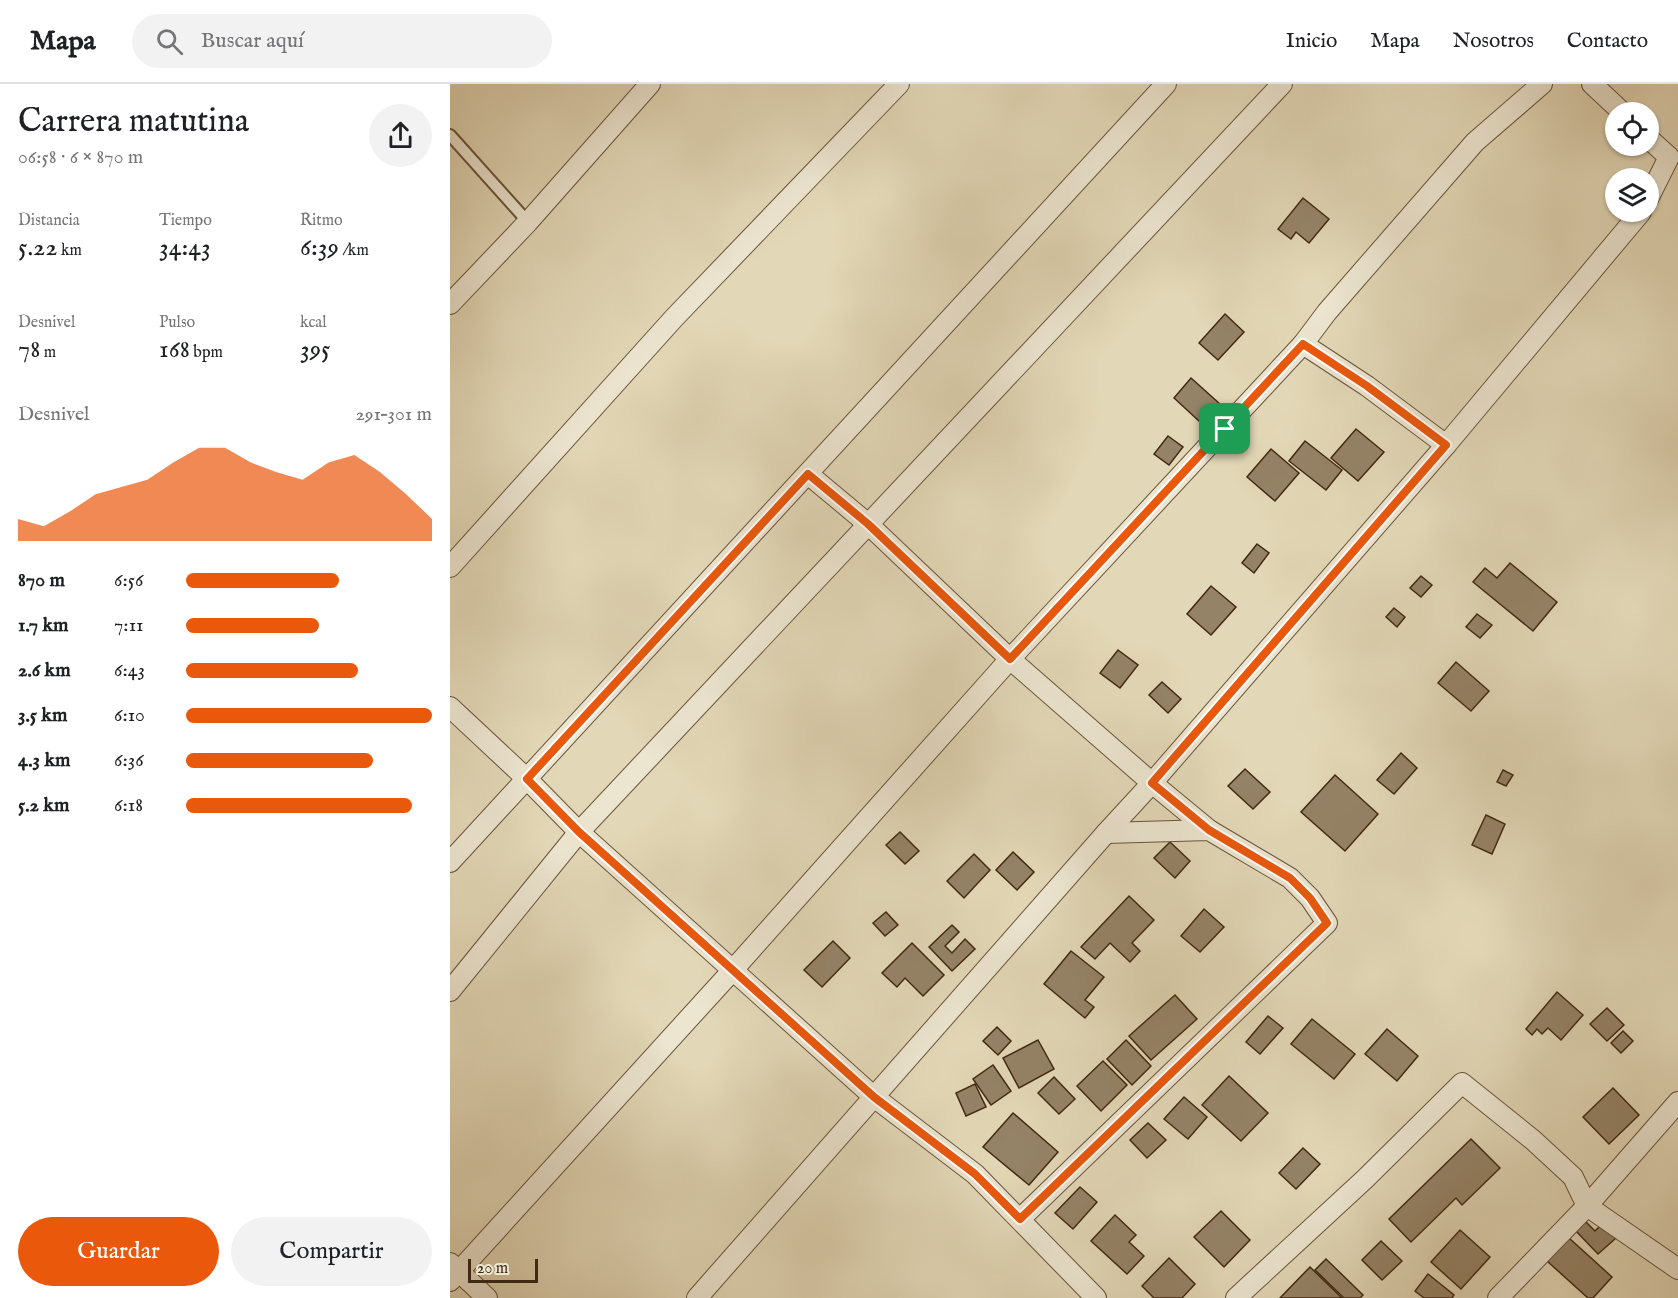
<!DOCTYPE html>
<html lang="es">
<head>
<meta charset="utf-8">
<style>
	:root { --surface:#fff; --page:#f2f2f2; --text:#202124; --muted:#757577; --line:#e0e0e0; --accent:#ea580c }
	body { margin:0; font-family:"IM FELL English",serif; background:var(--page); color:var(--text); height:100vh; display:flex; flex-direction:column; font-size:22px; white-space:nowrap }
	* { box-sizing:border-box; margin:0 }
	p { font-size:20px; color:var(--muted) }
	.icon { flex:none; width:33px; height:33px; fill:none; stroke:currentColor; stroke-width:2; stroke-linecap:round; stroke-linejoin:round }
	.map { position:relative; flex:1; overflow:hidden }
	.side { display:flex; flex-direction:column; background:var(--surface); width:450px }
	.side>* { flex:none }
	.fabs { position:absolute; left:1155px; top:18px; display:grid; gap:12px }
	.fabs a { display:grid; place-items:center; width:54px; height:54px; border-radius:50%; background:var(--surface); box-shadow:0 2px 4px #0004; font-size:30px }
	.scale { position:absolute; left:18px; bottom:15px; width:70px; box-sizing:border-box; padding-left:6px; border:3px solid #422912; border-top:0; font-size:16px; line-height:21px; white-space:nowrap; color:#422912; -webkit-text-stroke:4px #ece5d0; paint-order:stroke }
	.pin { position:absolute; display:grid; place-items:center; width:51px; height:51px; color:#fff; margin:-26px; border-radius:12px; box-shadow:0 3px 9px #0006 }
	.round { display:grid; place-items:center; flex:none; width:63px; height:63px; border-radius:32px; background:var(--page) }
	.summary { display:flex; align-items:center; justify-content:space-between; height:102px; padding:0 18px }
	h1 { font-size:33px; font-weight:600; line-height:45px }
	.stats { display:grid; grid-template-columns:repeat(3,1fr); gap:9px; height:102px; padding:6px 18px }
	.stats div { display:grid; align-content:center }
	.stats b { font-size:26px; font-weight:600 }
	.stats small { font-size:16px; font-weight:400 }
	.stats p { font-size:16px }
	.chart { height:168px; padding:12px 18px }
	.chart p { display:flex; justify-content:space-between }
	.chart svg { width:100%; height:108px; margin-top:6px; fill:var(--accent); opacity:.7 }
	.button { display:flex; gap:12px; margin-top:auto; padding:12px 18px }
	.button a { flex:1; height:69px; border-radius:36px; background:var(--accent); color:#fff; font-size:24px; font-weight:600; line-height:69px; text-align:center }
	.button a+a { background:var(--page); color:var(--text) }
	ul { padding:0 18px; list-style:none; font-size:20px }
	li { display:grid; grid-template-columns:96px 72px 1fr; align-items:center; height:45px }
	li i { height:15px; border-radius:8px; background:var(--accent) }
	header { display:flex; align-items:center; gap:36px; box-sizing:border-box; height:84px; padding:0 30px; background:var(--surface); border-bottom:2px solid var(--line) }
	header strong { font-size:28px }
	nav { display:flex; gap:33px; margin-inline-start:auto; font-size:21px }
	.search { width:420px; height:54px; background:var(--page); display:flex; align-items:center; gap:15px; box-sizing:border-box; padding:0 21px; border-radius:33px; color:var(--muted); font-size:22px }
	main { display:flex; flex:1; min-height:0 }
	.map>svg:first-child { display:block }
	.building { fill:#958367; stroke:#422912; stroke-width:1.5 }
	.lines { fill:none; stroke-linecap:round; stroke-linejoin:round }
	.lane-casing { stroke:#6a543b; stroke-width:14 }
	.street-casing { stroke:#6a543b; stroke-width:22 }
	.lane { stroke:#ece5d0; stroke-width:10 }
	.street { stroke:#ece5d0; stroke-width:20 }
	.route-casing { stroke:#fff; stroke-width:12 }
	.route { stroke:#ea580c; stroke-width:8 }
</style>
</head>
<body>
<header>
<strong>Mapa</strong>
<div class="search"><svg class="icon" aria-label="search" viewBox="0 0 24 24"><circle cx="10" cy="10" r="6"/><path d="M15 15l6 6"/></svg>Buscar aquí</div>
<nav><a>Inicio</a><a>Mapa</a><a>Nosotros</a><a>Contacto</a></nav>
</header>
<main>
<section class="side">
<div class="summary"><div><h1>Carrera matutina</h1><p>06:58 · 6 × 870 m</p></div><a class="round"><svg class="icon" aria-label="share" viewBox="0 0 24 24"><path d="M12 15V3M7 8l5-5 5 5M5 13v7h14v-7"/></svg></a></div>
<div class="stats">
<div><p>Distancia</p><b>5.22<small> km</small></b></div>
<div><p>Tiempo</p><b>34:43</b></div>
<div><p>Ritmo</p><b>6:39<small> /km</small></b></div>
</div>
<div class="stats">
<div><p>Desnivel</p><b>78<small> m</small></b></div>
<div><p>Pulso</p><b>168<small> bpm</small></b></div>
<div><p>kcal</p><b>395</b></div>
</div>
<div class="chart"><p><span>Desnivel</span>291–301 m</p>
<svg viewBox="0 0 160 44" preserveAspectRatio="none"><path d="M0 44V35L10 38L20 32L30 25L40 22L50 19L60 12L70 6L80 6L90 12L100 16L110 19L120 12L130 9L140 16L150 25L160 35V44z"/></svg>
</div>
<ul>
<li><b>870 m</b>6:56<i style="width:62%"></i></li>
<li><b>1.7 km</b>7:11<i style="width:54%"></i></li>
<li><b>2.6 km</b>6:43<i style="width:70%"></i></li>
<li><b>3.5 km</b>6:10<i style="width:100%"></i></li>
<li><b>4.3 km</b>6:36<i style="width:76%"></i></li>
<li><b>5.2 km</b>6:18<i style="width:92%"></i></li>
</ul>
<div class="button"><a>Guardar</a><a>Compartir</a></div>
</section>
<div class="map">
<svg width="1228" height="1214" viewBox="0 0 1228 1214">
	<rect width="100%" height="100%" fill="#e2d7b6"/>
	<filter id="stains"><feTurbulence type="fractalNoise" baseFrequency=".00333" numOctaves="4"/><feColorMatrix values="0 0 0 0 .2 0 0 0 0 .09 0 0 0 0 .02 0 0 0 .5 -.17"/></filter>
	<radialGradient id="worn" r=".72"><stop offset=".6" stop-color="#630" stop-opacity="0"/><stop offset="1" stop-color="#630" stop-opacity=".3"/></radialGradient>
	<g class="building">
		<polygon points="853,114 879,135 859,159 846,148 841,155 828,145"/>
		<polygon points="775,230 794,248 768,276 749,259"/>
		<polygon points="741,294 780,329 762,349 724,314"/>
		<polygon points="906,345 934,368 908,397 881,374"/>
		<polygon points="718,352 733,363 719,381 704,370"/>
		<polygon points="855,357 892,386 876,406 839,377"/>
		<polygon points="821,365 849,389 825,417 797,393"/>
		<polygon points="807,460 819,469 804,489 792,479"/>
		<polygon points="1060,479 1107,518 1083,547 1023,498 1035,484 1047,494"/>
		<polygon points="971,492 982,501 971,513 960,504"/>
		<polygon points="761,502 786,523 761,551 737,530"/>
		<polygon points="944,524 955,533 947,543 936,533"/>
		<polygon points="1027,530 1042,541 1030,554 1016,543"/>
		<polygon points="668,566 688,581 670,604 650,589"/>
		<polygon points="1006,578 1039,607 1021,627 988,599"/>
		<polygon points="712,598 731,615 718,629 699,611"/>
		<polygon points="951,669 967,684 944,710 927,696"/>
		<polygon points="795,685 820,708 803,725 778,702"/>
		<polygon points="1053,686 1063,691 1056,702 1047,698"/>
		<polygon points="885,691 928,730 895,767 851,728"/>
		<polygon points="1036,731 1055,740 1042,770 1022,761"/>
		<polygon points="450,748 469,767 455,780 436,761"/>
		<polygon points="720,758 740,777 725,794 704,774"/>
		<polygon points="563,768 584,788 567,806 546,786"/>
		<polygon points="524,770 540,786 514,814 497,797"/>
		<polygon points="679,812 704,836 682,859 690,867 680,878 660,859 645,875 631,863"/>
		<polygon points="754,825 774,843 750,868 731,852"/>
		<polygon points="436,828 448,841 435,852 423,839"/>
		<polygon points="502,841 509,848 495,862 502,869 515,855 525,865 502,887 479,863"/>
		<polygon points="383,857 400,874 372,903 354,886"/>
		<polygon points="462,859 494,891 473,912 455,894 447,903 432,889"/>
		<polygon points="621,867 654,893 635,916 644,923 635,934 594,900"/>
		<polygon points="1107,908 1133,931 1111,956 1098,944 1092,950 1087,945 1082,951 1076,945"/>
		<polygon points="725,911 747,935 701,976 679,952"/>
		<polygon points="1157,924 1174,941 1157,957 1140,940"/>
		<polygon points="818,932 833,944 810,970 796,958"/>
		<polygon points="862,935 905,970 884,995 841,960"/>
		<polygon points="547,943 561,957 548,971 533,957"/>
		<polygon points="937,945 968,972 947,997 915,970"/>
		<polygon points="1173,947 1183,957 1171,969 1161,959"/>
		<polygon points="588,956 604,985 569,1004 553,974"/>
		<polygon points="676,956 701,982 682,1001 657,975"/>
		<polygon points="653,977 677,1001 651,1027 627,1002"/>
		<polygon points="543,981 561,1007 541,1021 523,995"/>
		<polygon points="779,992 818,1029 791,1057 752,1021"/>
		<polygon points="604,993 625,1015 609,1030 588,1009"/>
		<polygon points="525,1000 536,1023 516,1032 506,1009"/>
		<polygon points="1163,1004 1189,1031 1159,1060 1133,1033"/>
		<polygon points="734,1013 757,1033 738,1055 714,1035"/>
		<polygon points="563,1029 608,1068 579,1101 533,1063"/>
		<polygon points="698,1039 716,1056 697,1074 680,1056"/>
		<polygon points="1021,1055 1050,1084 1012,1121 1006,1114 961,1158 939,1135"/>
		<polygon points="853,1064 870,1080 846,1105 829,1089"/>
		<polygon points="630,1103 647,1118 623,1145 605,1129"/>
		<polygon points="771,1127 800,1156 774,1183 744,1153"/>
		<polygon points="665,1131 686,1151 679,1158 694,1172 677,1190 641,1157"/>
		<polygon points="1135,1137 1145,1147 1152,1140 1166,1154 1148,1170 1125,1146"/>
		<polygon points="1010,1146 1040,1173 1011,1205 981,1178"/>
		<polygon points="1119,1154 1162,1193 1143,1214 1138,1214 1097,1177"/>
		<polygon points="931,1157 952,1177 932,1196 912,1176"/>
		<polygon points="719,1174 745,1200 732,1214 704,1214 692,1202"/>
		<polygon points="876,1175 913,1211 910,1214 894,1214 865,1186"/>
		<polygon points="860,1183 892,1214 830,1214"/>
		<polygon points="978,1190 1004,1211 1002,1214 974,1214 965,1207"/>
	</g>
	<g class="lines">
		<defs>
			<polyline id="lane" points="0,51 78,138"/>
			<g id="street">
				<polyline points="1142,0 1172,28"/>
				<polyline points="1198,54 1219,73 1198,115"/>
				<polyline points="0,220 78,138 200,0"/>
				<polyline points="996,361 1191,128"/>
				<polyline points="358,390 418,440 560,575 702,699 759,746"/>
				<polyline points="0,483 224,234 449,0"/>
				<polyline points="0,623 77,695 129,748 424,1013 525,1090 646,1214"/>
				<polyline points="0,778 716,0"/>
				<polyline points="0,907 129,748 832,0"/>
				<polyline points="570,1135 877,839 860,814 840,794 759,746 656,749"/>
				<polyline points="0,1179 37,1214"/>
				<polyline points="0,1197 282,887 560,575 853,260"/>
				<polyline points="247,1214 656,749 702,699 996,361 917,302 853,260 877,228 1025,58 1092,0"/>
				<polyline points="786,1214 915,1095 1012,999 1083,1056 1123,1093 1137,1122 1228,1185"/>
				<polyline points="1048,1214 1137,1122 1228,1018"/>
			</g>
		</defs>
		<use href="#lane" class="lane-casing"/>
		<use href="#street" class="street-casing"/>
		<use href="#lane" class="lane"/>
		<use href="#street" class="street"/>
	</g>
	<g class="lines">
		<defs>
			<polygon id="route" points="853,260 917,302 996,361 702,699 759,746 840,794 860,814 877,839 570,1135 525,1090 424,1013 129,748 77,695 358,390 418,440 560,575"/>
		</defs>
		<use href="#route" class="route-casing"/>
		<use href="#route" class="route"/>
	</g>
	<rect width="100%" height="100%" filter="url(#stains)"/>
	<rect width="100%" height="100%" fill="url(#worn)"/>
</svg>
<div class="fabs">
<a><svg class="icon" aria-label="locate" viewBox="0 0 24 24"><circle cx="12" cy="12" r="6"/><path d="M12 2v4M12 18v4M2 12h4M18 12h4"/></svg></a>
<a><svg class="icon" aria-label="layers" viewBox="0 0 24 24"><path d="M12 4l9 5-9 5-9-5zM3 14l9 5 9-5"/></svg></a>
</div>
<div class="scale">20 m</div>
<div class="pin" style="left:775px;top:345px;background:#1e9e55"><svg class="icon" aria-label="arrive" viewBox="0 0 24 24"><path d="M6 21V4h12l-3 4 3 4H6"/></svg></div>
</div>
</main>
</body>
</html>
